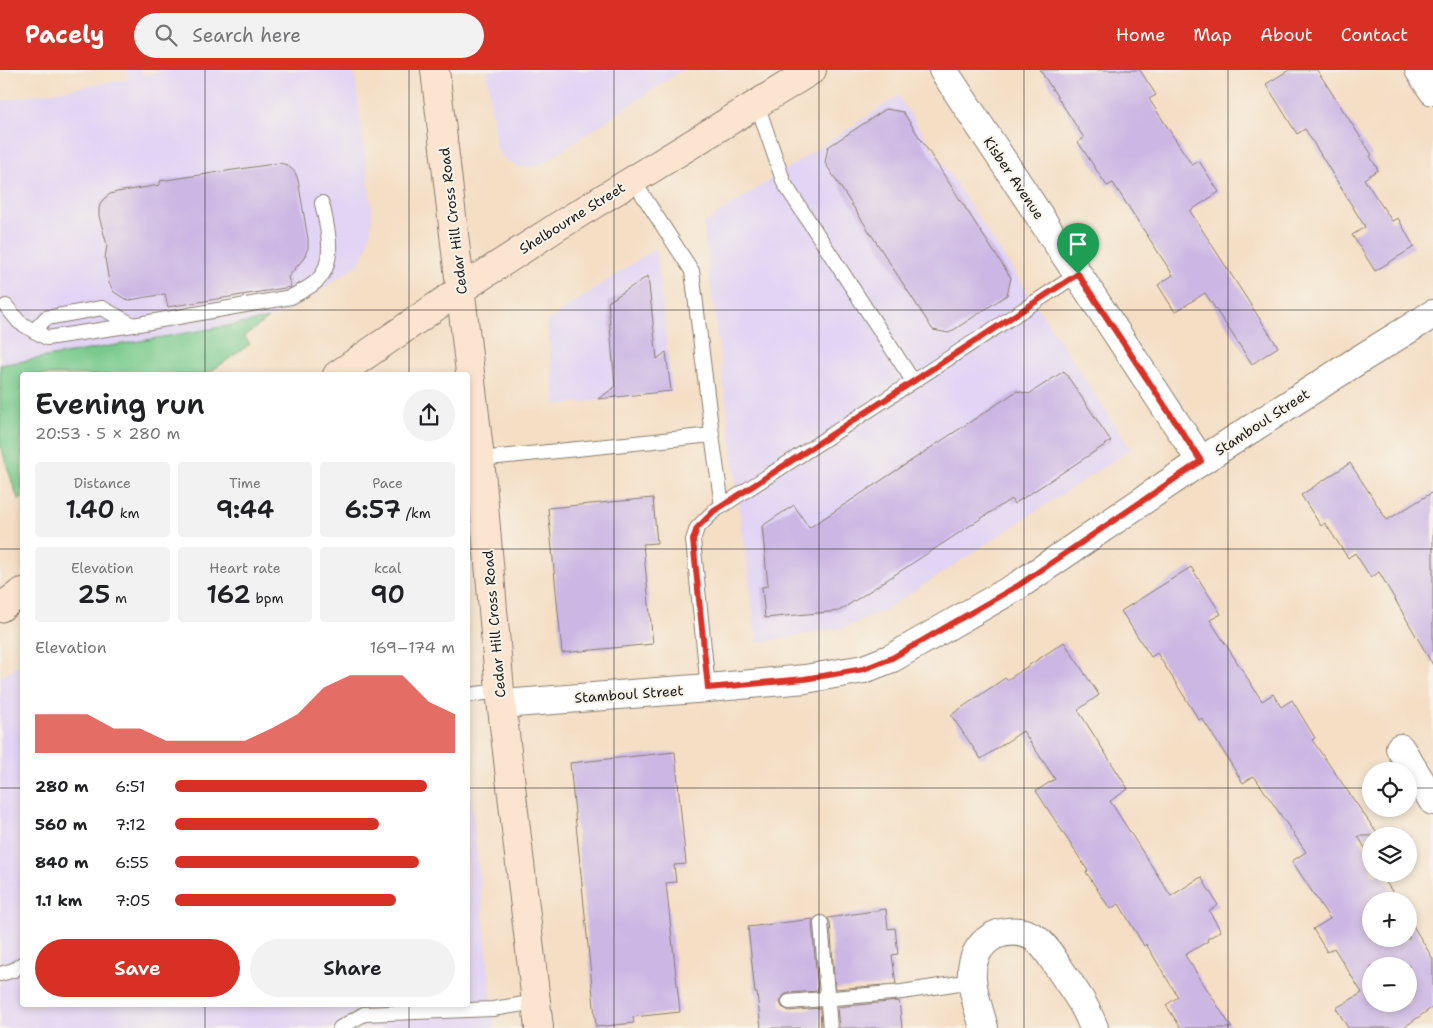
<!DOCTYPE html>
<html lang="en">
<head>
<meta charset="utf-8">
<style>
	:root { --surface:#fff; --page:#f2f2f2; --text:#202124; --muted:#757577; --accent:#d93025 }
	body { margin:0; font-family:"Shantell Sans",sans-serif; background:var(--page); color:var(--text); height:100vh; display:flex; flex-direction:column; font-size:19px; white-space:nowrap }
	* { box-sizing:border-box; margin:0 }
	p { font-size:16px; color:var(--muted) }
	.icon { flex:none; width:28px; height:28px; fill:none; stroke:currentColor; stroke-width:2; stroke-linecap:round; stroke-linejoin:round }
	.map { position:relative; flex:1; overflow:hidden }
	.drawer { position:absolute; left:20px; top:302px; width:450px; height:635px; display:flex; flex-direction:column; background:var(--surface); border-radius:5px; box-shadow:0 2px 8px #0003 }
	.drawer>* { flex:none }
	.tools { position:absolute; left:1362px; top:692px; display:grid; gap:10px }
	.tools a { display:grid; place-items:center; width:55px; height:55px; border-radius:50%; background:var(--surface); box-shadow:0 2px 8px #0003; font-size:25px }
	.pin { position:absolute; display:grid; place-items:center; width:42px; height:42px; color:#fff; margin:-51px -21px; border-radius:50% 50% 50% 0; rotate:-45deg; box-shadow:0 0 5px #0007 }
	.pin .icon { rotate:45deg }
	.round { display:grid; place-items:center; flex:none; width:52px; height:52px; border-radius:26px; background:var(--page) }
	.headline { display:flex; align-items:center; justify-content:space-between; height:85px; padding:0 15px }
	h1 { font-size:28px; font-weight:600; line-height:38px }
	.figures { display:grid; grid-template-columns:repeat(3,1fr); gap:8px; height:85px; padding:5px 15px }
	.figures div { display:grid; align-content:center; border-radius:5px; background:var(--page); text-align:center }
	.figures b { font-size:25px; font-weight:600 }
	.figures small { font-size:14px; font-weight:400 }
	.figures p { font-size:14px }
	.chart { height:140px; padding:10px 15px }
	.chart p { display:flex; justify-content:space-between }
	.chart svg { width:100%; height:90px; margin-top:5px; fill:var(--accent); opacity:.7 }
	.primary-button { display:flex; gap:10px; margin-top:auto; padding:10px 15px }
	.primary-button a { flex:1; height:58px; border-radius:30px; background:var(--accent); color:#fff; font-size:20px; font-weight:600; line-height:58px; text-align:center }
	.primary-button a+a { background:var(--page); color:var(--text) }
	ul { padding:0 15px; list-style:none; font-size:16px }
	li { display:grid; grid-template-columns:80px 60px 1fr; align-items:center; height:38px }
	li i { height:12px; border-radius:6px; background:var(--accent) }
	header { display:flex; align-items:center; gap:30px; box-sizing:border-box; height:70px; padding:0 25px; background:var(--accent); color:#fff }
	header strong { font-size:24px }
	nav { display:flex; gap:28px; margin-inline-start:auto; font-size:18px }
	.search { width:350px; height:45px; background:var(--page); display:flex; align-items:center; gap:12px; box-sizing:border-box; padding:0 18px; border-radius:28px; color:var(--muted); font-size:19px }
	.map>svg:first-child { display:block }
	.built { fill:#e1d4f4 }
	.green { fill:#78ca8c; stroke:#4a7354 }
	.building { fill:#ccb6e4; fill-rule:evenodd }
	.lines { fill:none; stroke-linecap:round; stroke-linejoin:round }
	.lane-casing { stroke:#887d70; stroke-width:16 }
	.street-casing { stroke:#887d70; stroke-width:30 }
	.secondary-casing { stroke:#887d70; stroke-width:30 }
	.lane { stroke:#fff; stroke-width:14 }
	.street { stroke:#fff; stroke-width:28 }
	.secondary { stroke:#fce5d0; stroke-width:28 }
	.route-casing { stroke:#fff; stroke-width:10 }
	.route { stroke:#d93025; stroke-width:6 }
	.grid { fill:none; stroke:#1c1c1c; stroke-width:1; stroke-opacity:0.55 }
	.labels { text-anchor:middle; stroke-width:4; stroke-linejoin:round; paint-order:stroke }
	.street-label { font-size:14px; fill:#1c1c1c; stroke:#f7f3e8 }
</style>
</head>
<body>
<header>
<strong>Pacely</strong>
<div class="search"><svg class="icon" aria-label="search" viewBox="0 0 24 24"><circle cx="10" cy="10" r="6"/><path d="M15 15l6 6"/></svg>Search here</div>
<nav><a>Home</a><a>Map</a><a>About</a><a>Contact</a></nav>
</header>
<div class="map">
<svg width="1433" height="958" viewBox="0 0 1433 958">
	<rect width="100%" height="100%" fill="#f7f3e8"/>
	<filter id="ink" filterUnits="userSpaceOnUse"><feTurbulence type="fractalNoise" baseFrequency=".02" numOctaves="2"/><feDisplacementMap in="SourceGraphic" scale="10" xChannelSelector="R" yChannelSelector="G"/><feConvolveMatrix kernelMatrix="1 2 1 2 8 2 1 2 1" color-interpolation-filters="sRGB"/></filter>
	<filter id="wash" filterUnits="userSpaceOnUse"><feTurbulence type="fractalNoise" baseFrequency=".0096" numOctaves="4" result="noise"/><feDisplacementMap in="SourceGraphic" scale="20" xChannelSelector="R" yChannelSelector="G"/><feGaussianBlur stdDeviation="1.12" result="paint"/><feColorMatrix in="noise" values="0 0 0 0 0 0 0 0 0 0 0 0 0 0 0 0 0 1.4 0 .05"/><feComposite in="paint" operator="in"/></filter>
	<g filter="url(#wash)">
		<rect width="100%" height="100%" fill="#f4dec4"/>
		<g class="built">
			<polygon points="127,0 141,0 142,5 172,0 354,0 372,139 371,158 367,177 359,194 294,238 268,249 0,295 0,31 129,9"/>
			<polygon points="487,0 682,0 542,94 531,97 520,97 509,92 502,86 497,78 495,69"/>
			<polygon points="898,26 1131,379 887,539 846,557 757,573 703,154"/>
			<polygon points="656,178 672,322 556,335 547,251"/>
			<polygon points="22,593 22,935 468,935 468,695 495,958 0,958 0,607"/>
		</g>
		<polygon class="green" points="268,249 244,266 250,274 206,305 22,305 22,429 19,429 16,424 0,374 0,295"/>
		<g id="blocks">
			<g class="building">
				<polygon points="1040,0 1140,0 1156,25 1149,29 1192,95 1199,91 1219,122 1190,141 1278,277 1252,294 1205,223 1175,242 1158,215 1173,205 1113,113 1107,116 1078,72 1084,68"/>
				<polygon points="1289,0 1317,0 1372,85 1370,86 1378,100 1364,109 1392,151 1398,148 1414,177 1375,201 1352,165 1365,157 1305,59 1297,64 1266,14"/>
				<polygon points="886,39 903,42 1011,208 1007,225 949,263 933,260 825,93 828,77"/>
				<polygon points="280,93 287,95 295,102 298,110 308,169 308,178 304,188 288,207 291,217 168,237 165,224 130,230 125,229 114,222 109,213 105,188 107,175 99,146 99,138 101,132 105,128 110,124 117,122 160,115 160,111"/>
				<polygon points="648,206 657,289 666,282 671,321 598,329 615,317 608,232"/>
				<polygon points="1064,301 1111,371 1014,434 1011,429 839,541 765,548 762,517 768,516 762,456 794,435 809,458 1017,321 1029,324"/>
				<polygon points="1350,393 1387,450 1433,422 1433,595 1379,502 1371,508 1355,483 1348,488 1325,453 1321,456 1301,425"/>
				<polygon points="653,428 657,473 643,474 653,574 562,583 548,438"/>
				<path d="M1191,497L1221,544L1210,550L1262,631L1273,624L1281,637L1292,630L1315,668L1312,670L1379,766H1358L1371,788V804H1381L1398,831H1371V869H1409V849L1433,889V937L1403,958H1348L1336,938L1362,923L1334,878L1327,882L1313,859L1330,849L1292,791L1306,782L1254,706L1243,713L1202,648L1199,650L1157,583L1151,587L1121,541ZM1371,896H1409V934H1371Z"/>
				<polygon points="1064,572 1099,625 1078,640 1128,719 1110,731 1171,826 1201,807 1218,835 1209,841 1221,861 1207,869 1208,871 1185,885 1232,958 1181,958 1166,935 1178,927 1146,874 1144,876 1119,834 1110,839 1086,802 1088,801 1036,721 1055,709 1023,661 981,689 951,645 1005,608 1007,610"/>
				<polygon points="675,682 686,794 674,795 676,812 666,813 680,942 633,947 634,953 596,957 570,693"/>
				<polygon points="886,839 888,859 895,858 898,884 892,885 896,914 835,919 830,852 828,848"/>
				<polygon points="813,849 812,854 818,921 788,923 784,925 780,932 782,937 789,941 820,938 821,958 761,958 757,923 755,923 748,857"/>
				<polygon points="899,931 902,958 839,958 837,937"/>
			</g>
		</g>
	</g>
	<g filter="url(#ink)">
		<use href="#blocks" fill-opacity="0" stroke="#887d70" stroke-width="1"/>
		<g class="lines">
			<defs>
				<g id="lane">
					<polyline points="757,34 784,113 913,311"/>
					<path d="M6,236L19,252L34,261L47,268L133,255L291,227C300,222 311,217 318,210C337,189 327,157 322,133"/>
					<polyline points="34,261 46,248 102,238 133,255"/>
					<polyline points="712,365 722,436"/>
					<polyline points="480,389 712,365 692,201 633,110"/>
					<polyline points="708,618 693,470 697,458 714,441 722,436 1078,204"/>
					<polyline points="468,625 500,621"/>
					<polyline points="821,853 830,958"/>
					<polyline points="0,904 14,900 22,894"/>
					<polyline points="789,932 902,922 972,911"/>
					<polyline points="340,958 364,944 493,939 536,932"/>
				</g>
				<g id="street">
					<polyline points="943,0 1201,391"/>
					<polyline points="1419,0 1433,21"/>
					<polyline points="502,634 708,618 805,609 864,599 892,588 1019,515 1201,391 1357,291 1433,244"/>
					<polyline points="1400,678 1433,731"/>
					<path d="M984,958C977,931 961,898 983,874C987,870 992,866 998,864C1011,860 1024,861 1035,868C1046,876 1052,888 1059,898C1073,919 1085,934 1094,958"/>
				</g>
				<g id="secondary">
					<polyline points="435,0 480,389 500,621 539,958"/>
					<polyline points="337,305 460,220 560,155 812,0"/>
					<polyline points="0,538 22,522"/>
				</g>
			</defs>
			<use href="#lane" class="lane-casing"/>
			<use href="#street" class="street-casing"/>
			<use href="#secondary" class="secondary-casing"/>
			<use href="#lane" class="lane"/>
			<use href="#street" class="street"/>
			<use href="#secondary" class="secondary"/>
		</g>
	</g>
	<g class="lines" filter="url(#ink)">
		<defs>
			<polygon id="route" points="1078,204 1201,391 1019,515 892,588 864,599 804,609 708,618 693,470 697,458 714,441 722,436"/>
		</defs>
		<use href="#route" class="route-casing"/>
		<use href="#route" class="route"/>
	</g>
	<path class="grid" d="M205,0V305M409,0V305M614,0V958M819,0V958M1024,0V958M1228,0V958M0,240H1433M0,479H22M468,479H1433M0,718H22M468,718H1371M1409,718H1433M205,935V958M409,935V958"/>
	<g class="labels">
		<g class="street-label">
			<text transform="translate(1014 108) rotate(56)" y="5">Kisber Avenue</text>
			<text transform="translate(572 148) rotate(-32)" y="5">Shelbourne Street</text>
			<text transform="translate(453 151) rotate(-97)" y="5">Cedar Hill Cross Road</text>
			<text transform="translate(1262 352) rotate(-33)" y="5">Stamboul Street</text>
			<text transform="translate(494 554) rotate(-95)" y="5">Cedar Hill Cross Road</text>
			<text transform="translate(629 624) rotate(-4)" y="5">Stamboul Street</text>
		</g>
	</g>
</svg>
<div class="tools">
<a><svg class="icon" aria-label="locate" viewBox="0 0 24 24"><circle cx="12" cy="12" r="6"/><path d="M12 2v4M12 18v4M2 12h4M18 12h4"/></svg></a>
<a><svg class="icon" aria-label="layers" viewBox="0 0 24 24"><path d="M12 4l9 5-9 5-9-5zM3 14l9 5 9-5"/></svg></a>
<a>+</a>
<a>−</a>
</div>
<div class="pin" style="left:1078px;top:204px;background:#1e9e55"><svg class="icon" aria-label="arrive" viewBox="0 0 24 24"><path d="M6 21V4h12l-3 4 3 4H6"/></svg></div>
<section class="drawer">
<div class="headline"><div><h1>Evening run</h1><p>20:53 · 5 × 280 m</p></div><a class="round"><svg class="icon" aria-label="share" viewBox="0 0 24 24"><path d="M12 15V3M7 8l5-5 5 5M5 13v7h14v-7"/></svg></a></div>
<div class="figures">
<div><p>Distance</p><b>1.40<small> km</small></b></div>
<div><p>Time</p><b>9:44</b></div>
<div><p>Pace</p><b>6:57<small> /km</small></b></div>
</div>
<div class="figures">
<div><p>Elevation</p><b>25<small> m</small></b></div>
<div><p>Heart rate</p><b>162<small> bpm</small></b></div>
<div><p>kcal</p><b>90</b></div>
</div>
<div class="chart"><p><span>Elevation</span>169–174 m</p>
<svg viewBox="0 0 160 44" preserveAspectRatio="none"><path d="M0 44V25L10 25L20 25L30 32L40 32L50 38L60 38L70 38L80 38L90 32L100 25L110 12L120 6L130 6L140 6L150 19L160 25V44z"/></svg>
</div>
<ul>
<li><b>280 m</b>6:51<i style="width:90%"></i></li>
<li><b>560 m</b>7:12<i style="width:73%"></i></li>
<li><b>840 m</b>6:55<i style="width:87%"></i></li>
<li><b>1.1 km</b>7:05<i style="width:79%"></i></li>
</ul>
<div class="primary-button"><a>Save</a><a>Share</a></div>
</section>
</div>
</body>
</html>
